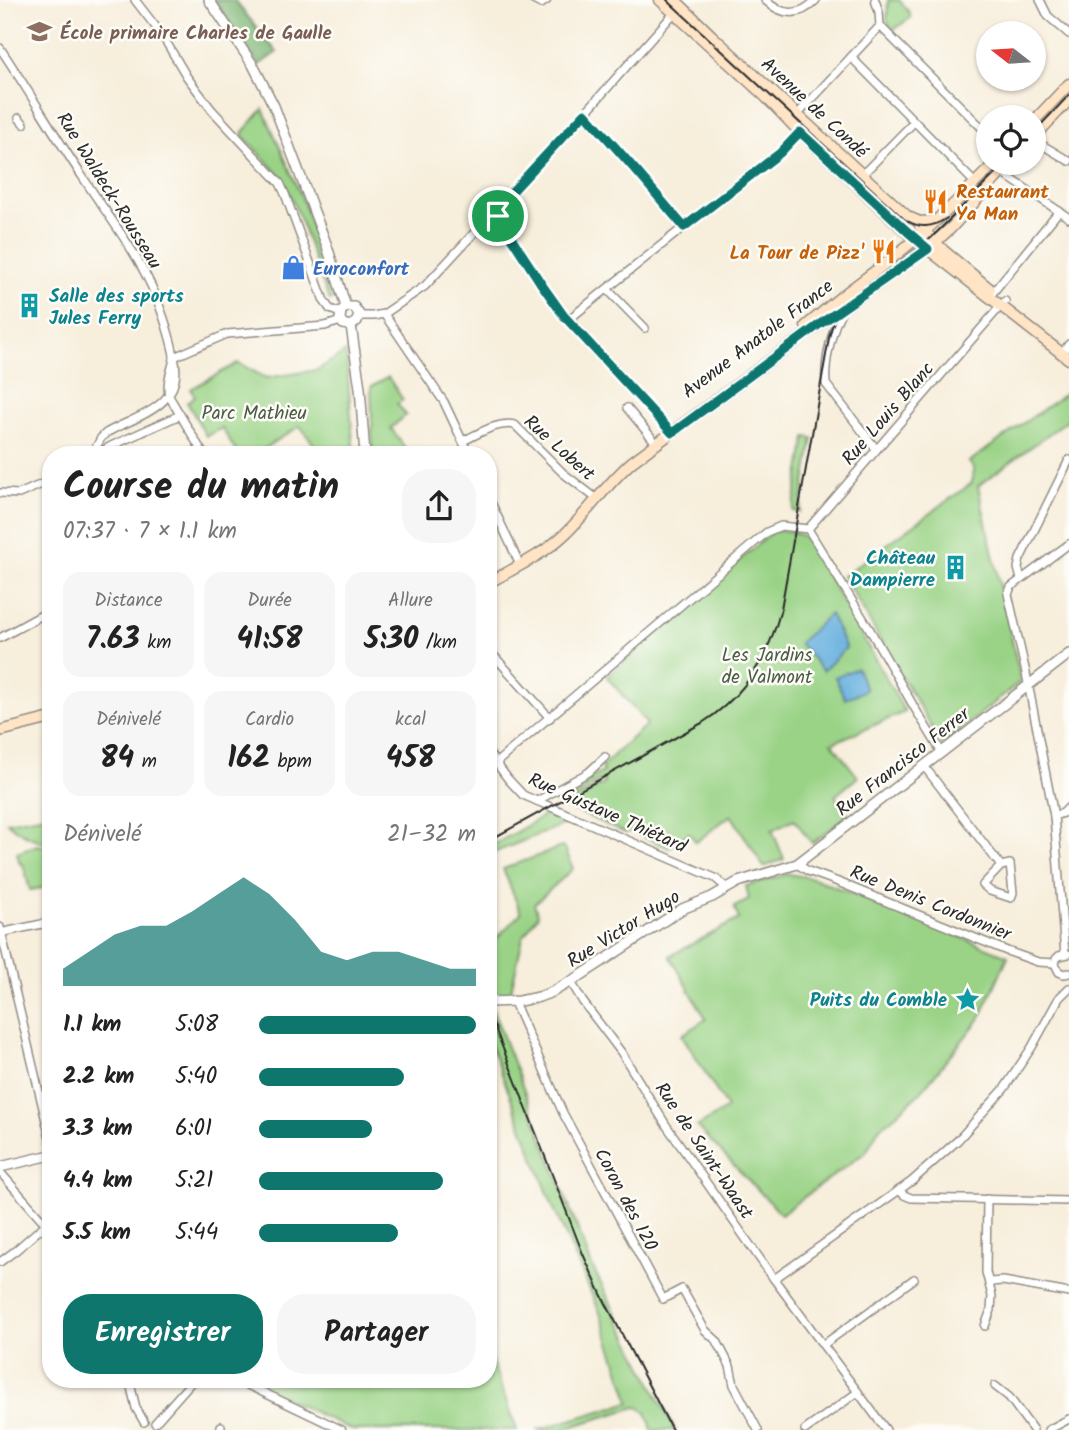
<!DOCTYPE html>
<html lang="fr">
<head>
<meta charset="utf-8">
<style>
	:root { --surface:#fff; --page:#f6f6f6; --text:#222; --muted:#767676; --accent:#0f766e }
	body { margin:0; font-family:Kalam,sans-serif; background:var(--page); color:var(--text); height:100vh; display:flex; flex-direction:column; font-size:26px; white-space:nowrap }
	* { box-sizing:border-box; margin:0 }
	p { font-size:23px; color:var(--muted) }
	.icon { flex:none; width:38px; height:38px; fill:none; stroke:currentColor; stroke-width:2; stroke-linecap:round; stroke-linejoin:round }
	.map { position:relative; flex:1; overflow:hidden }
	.side { position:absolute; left:42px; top:446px; width:455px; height:942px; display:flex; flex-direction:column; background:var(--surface); border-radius:28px; box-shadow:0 2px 5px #0004 }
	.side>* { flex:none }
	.needle { width:46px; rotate:287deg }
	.tools { position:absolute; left:976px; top:21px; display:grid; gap:14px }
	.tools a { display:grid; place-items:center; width:70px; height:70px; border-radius:50%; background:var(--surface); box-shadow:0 2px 5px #0004; font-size:35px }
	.pin { position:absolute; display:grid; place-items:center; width:60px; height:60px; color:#fff; margin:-30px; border:4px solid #fff; border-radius:50%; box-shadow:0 2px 7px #0007 }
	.round { display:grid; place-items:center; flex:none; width:74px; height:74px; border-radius:28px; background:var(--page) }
	.headline { display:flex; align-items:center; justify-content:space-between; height:119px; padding:0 21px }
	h1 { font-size:38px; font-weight:600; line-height:52px }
	.stats { display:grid; grid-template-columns:repeat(3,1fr); gap:10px; height:119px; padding:7px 21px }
	.stats div { display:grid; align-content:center; border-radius:18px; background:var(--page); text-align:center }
	.stats b { font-size:30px; font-weight:600 }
	.stats small { font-size:19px; font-weight:400 }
	.stats p { font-size:19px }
	.chart { height:196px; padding:14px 21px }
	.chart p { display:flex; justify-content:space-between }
	.chart svg { width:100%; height:126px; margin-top:7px; fill:var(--accent); opacity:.7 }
	.cta { display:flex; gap:14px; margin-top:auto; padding:14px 21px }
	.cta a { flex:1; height:80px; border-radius:28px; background:var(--accent); color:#fff; font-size:28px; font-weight:600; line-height:80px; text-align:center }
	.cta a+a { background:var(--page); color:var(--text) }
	ul { padding:0 21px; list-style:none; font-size:23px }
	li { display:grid; grid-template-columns:112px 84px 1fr; align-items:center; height:52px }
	li i { height:18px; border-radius:9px; background:var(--accent) }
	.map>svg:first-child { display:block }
	.green { fill:#9ad386; stroke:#627f58; stroke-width:2 }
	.forest { fill:#7bb573; stroke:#53704f; stroke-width:2 }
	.water { fill:#67b0df; stroke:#496e85; stroke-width:2 }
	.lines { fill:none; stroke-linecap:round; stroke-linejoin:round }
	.minor-casing { stroke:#918c83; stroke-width:10 }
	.tertiary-casing { stroke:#918c83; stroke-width:12 }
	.secondary-casing { stroke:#918c83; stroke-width:13 }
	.minor { stroke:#fff; stroke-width:7 }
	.tertiary { stroke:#fff; stroke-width:9 }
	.secondary { stroke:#ffe4c6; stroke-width:10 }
	.tram { stroke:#2b2b2b; stroke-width:2 }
	.route-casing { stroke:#fff; stroke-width:14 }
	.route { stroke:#0f766e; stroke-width:9 }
	.labels { text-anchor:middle; stroke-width:5; stroke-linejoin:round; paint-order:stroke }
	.education-label { font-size:19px; font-weight:bold; fill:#785e54; stroke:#fdfcf7; text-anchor:start }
	.street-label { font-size:19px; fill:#2b2b2b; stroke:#fdfcf7 }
	.food-label { font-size:19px; font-weight:bold; fill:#c56008; stroke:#fdfcf7; text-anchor:start }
	.shop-label { font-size:19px; font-weight:bold; fill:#366cbe; stroke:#fdfcf7; text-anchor:start }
	.culture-label { font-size:19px; font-weight:bold; fill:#0d838f; stroke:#fdfcf7; text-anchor:end }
	.park-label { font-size:19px; fill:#4c5d46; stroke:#fdfcf7 }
</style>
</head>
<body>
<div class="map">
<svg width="1069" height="1430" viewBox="0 0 1069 1430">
	<rect width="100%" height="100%" fill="#fdfcf7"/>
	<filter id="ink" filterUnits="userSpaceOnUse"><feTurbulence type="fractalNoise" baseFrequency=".0143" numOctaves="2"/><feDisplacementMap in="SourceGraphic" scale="14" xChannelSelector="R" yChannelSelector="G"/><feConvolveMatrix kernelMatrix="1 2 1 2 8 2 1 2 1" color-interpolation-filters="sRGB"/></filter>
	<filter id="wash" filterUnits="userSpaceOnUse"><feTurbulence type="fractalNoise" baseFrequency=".00686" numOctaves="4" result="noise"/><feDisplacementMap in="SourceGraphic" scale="28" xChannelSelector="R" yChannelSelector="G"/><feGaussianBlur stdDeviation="1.57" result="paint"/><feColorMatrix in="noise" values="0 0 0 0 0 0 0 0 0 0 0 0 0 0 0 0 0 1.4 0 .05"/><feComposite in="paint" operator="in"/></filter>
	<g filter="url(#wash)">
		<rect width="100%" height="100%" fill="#f7eedb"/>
		<g class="green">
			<polygon points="888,0 899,0 910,13 910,18 892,31 887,20"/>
			<polygon points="263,109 302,198 335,298 329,300 297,211 282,178 243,136 242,133"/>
			<polygon points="346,352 354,455 322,455 300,426 254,455 238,455 222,428 206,436 187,402 195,396 191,389 238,363 266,378 317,370"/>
			<polygon points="388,377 403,400 397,404 406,415 391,428 410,455 373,455 371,387"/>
			<polygon points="1069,391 1069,419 978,486 1021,681 942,745 843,576 972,483 974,468 969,462"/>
			<polygon points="806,437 813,438 800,512 793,511"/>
			<polygon points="773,531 789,531 806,537 905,712 832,743 858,777 835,796 849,815 812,843 794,819 772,830 784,859 764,867 731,815 696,842 689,833 669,848 630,831 625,833 563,805 604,784 604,779 560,804 551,800 603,772 602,766 647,724 607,677"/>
			<polygon points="549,813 570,822 488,855 488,848"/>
			<path d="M51,814V844C36,841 18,833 7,822Z"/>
			<polygon points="37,845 51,848 51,896 48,887 30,890 23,864 20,864 17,853"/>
			<polygon points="561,847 565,848 573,869 534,904 538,915 523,937 510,995 490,993 488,990 488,964 490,963 493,953 489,946 521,913 503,869"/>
			<polygon points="788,874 813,878 1008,956 983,1012 978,1021 920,1093 889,1121 879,1128 867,1151 781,1214 697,1127 727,1108 682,1035 706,1019 670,956 739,919 734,907 749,900 746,886"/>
			<path d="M492,1008L592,1266L675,1430H652C649,1420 648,1409 636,1407L560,1430H537L630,1402L599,1310L554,1209L488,1039V1010Z"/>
			<polygon points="488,1351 517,1430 352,1430 244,1379 488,1379"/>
		</g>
		<polygon class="forest" points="214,0 234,0 277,52 259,65"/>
		<g class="water">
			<polygon points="830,614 846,648 823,671 799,643"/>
			<polygon points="857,668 866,690 845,699 835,677"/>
		</g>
	</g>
	<g filter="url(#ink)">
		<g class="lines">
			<defs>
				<g id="minor">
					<polyline points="135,0 162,35 187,77 212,110 280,183 285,194 324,301 330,309 340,313"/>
					<polyline points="533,0 541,4 547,0"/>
					<path d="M765,0C782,16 800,17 816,0"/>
					<polyline points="875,0 879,12 880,26 989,135"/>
					<polyline points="1040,0 1048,16 1069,34"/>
					<path d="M0,48C29,91 55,136 84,179C112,222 146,263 162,313C165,321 175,353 174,359C171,374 166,380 169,396L204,455"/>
					<polyline points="851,57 975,183"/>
					<polyline points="585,113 639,174 684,227"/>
					<polyline points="798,114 880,26"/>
					<polyline points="19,118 24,124"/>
					<polyline points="1034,140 1069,161"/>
					<polyline points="1001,172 1069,218"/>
					<polyline points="862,175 914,122"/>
					<polyline points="494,211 542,285 564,316 672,433"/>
					<polyline points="607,289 645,328"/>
					<polyline points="990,296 1059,211"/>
					<path d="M843,309C832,327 824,362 826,384L876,449"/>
					<polyline points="384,314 444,402 469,455"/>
					<polyline points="359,316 373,316 384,314 425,286 585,113 676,11"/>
					<polyline points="568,320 684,227 780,153 800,132"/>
					<polyline points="1062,353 1069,344"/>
					<polyline points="627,408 657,444"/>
					<path d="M463,441C478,434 498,421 515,425L563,473L597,499"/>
					<path d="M92,455L101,438L106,433C138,415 186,406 174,357L227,334L325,326L341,321"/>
					<polyline points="96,455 111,446 180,415"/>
					<polyline points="0,493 19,494 51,480"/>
					<polyline points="488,496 520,565"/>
					<polyline points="808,529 1005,301"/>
					<polyline points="808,529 869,628 914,707 942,753"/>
					<polyline points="1021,579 1018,568 1020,559 1069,460"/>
					<polyline points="0,638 51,610"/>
					<polyline points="488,649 550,718"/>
					<polyline points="488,752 508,779 523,795 715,878 727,888"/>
					<polyline points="497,762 767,532 781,526 808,529"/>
					<polyline points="924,766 1001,866 1010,864 1013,893 1011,898 990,891 983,885 1001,866"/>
					<polyline points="537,801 589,772 605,757"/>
					<polyline points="1054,816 1063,813 1069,807"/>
					<polyline points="797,864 808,871 838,882 1007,951 1038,962 1055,963"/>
					<polyline points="0,927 51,1142"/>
					<polyline points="0,933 51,922"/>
					<polyline points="1065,954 1054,816 1026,673 1008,594 1011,587 1069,544"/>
					<polyline points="1068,954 1059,956 1056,959 1055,964 1059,972 1064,974 1069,973"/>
					<polyline points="571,982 583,1002 621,1052 666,1125 774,1279 886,1430"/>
					<polyline points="514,1002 563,1113 663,1299 682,1289 705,1330 717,1341 730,1366 734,1385 758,1430"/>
					<polyline points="0,1172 51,1230"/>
					<polyline points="899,1190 904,1195 911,1198 1069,1201"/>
					<polyline points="0,1262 15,1251 46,1224"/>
					<polyline points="774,1279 912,1181 958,1140 1004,1089 1032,1047 1059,998 1069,988"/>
					<polyline points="990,1282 1003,1281 1069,1293"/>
					<polyline points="985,1326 991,1310 992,1296 986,1272 987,1199"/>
					<polyline points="823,1345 914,1279"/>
					<polyline points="129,1379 136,1408 144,1422"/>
					<polyline points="235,1379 342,1430"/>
					<polyline points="995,1386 1009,1397 1033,1430"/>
					<polyline points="155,1423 194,1379"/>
					<polyline points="220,1430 221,1426"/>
					<polyline points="805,1430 858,1392"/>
					<polyline points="1048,1430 1069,1419"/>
				</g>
				<g id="tertiary">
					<polyline points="209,0 253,65 274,106 327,246 346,307"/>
					<polyline points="346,307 354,307 359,314 357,321 351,326"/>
					<polyline points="346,307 341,311 340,319 343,324 351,326"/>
					<polyline points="351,326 360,388 365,455"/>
					<polyline points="488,1002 519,1001 539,997 552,992 577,978 682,909 712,897 738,882 797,864 1069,654"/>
					<polyline points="0,1167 51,1155"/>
				</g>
				<g id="secondary">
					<polyline points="660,0 765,96 794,126 911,236 1069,359"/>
					<polyline points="675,0 712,36 908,217 920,222 934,221"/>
					<polyline points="1034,121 1069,84"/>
					<polyline points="1034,137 1069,100"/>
					<polyline points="920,227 944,251 990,289"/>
					<polyline points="806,326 842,296 890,260 924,232 955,203 995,163"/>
					<path d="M488,583C515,568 543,555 566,533C590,510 608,482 633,461L820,324L927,249L951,228L1010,163"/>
					<polyline points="0,731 51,718"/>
				</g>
			</defs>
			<use href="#minor" class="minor-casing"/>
			<use href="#tertiary" class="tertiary-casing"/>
			<use href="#secondary" class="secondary-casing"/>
			<use href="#minor" class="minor"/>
			<use href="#tertiary" class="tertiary"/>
			<use href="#secondary" class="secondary"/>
			<g class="tram">
				<path d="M667,0L904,219C919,229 932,228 947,218"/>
				<polyline points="1034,132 1069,95"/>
				<path d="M488,841L702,723C745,696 769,656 781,609L829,338C832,323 838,310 850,299L931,238L1006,163"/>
				<polyline points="488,1010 583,1254 601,1294 672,1430"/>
			</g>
		</g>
	</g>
	<g class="lines" filter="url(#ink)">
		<defs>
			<polygon id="route" points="585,113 639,174 684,227 780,153 800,132 908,232 928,249 820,324 672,433 564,316 542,285 494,211"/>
		</defs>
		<use href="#route" class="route-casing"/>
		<use href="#route" class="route"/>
	</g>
	<defs>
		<symbol id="school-bare" viewBox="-9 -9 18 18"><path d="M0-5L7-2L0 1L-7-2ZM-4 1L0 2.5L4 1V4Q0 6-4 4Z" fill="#8d6e63" stroke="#fdfcf7" stroke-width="2.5" paint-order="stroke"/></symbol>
		<symbol id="restaurant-bare" viewBox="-9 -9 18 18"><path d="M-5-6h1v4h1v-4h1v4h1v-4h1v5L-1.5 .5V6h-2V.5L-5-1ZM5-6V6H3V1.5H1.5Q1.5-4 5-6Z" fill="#e8710a" stroke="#fdfcf7" stroke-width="2.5" paint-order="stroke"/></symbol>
		<symbol id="shop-bare" viewBox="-9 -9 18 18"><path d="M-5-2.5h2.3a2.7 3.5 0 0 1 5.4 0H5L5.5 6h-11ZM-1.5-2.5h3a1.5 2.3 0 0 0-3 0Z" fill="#3f7fe0" stroke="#fdfcf7" stroke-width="2.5" paint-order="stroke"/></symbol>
		<symbol id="building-bare" viewBox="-9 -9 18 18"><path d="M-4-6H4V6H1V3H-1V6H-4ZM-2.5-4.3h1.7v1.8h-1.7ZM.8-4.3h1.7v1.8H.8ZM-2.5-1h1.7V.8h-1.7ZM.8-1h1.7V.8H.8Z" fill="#0f9aa8" stroke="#fdfcf7" stroke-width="2.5" paint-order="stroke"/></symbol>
		<symbol id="sight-bare" viewBox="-9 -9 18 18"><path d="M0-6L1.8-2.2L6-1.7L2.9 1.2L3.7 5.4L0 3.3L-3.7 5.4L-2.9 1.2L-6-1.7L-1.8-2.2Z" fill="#0f9aa8" stroke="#fdfcf7" stroke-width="2.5" paint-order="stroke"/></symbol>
	</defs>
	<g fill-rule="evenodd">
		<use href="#school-bare" x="22" y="14" width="35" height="35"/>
		<use href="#restaurant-bare" x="918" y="184" width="35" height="35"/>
		<use href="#restaurant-bare" x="866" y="234" width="35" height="35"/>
		<use href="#shop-bare" x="276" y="250" width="35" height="35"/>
		<use href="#building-bare" x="12" y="288" width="35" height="35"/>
		<use href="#building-bare" x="938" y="550" width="35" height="35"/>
		<use href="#sight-bare" x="950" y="982" width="35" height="35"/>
	</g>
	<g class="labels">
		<g class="education-label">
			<text x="60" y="39">École primaire Charles de Gaulle</text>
		</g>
		<g class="street-label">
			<text transform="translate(815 107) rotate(43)" y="7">Avenue de Condé</text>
			<text transform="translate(110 190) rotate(58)" y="7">Rue Waldeck-Rousseau</text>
			<text transform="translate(757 338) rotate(-37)" y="7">Avenue Anatole France</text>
			<text transform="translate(887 413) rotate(-49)" y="7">Rue Louis Blanc</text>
			<text transform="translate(560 447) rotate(42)" y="7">Rue Lobert</text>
			<text transform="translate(902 761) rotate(-38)" y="7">Rue Francisco Ferrer</text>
			<text transform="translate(608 812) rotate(24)" y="7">Rue Gustave Thiétard</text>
			<text transform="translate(931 902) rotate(22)" y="7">Rue Denis Cordonnier</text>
			<text transform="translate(623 928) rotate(-32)" y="7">Rue Victor Hugo</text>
			<text transform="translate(705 1150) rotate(56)" y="7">Rue de Saint-Waast</text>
			<text transform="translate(627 1199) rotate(62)" y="7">Coron des 120</text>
		</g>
		<g class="food-label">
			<text x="956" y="198">Restaurant<tspan x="956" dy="22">Ya Man</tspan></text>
			<text x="864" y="259" text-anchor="end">La Tour de Pizz'</text>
		</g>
		<g class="shop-label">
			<text x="313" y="275">Euroconfort</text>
		</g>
		<g class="culture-label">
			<text x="49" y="302" text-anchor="start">Salle des sports<tspan x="49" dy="22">Jules Ferry</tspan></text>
			<text x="935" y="564">Château<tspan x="935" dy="22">Dampierre</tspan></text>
			<text x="947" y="1006">Puits du Comble</text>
		</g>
		<g class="park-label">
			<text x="254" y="419">Parc Mathieu</text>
			<text x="767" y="661">Les Jardins<tspan x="767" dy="22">de Valmont</tspan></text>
		</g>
	</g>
</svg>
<div class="tools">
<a><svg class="needle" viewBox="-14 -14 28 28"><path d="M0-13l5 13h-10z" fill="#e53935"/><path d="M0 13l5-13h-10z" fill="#767676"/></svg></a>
<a><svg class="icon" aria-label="locate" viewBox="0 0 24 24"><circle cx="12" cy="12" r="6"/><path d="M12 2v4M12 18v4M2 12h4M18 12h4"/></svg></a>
</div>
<div class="pin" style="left:498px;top:216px;background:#1e9e55"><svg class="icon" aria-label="arrive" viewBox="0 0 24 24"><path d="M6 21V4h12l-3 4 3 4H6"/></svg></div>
<section class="side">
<div class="headline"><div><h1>Course du matin</h1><p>07:37 · 7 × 1.1 km</p></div><a class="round"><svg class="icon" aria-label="share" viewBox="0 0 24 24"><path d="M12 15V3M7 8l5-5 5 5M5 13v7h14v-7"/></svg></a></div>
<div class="stats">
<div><p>Distance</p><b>7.63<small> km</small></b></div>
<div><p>Durée</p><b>41:58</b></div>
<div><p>Allure</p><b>5:30<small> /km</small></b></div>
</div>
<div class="stats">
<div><p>Dénivelé</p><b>84<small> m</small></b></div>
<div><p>Cardio</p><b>162<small> bpm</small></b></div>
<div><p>kcal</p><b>458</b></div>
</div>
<div class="chart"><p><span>Dénivelé</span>21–32 m</p>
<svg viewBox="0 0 160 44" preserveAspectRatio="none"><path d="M0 44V38L10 32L20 26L30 23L40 23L50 18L60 12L70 6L80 12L90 21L100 32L110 35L120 32L130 32L140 35L150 38L160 38V44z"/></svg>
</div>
<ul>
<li><b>1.1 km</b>5:08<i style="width:100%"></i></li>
<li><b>2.2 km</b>5:40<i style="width:67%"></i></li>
<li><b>3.3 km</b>6:01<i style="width:52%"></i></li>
<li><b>4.4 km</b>5:21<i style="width:85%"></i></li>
<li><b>5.5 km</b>5:44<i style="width:64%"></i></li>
</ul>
<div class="cta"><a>Enregistrer</a><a>Partager</a></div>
</section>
</div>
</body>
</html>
